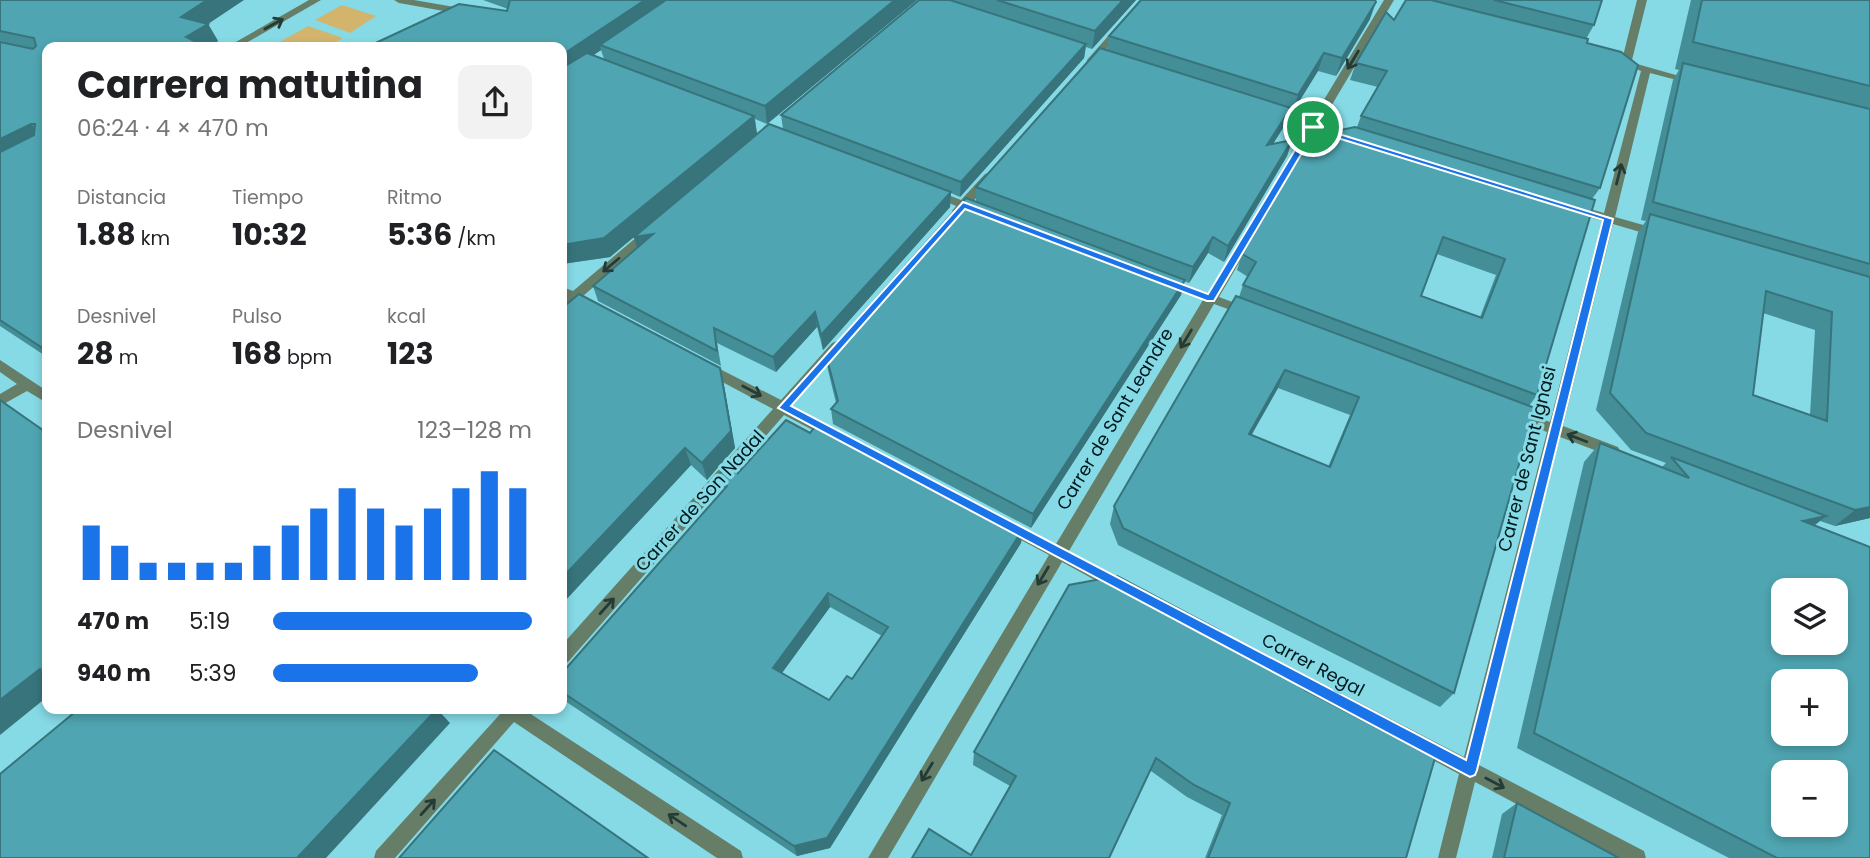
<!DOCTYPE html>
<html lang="es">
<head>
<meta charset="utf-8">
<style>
	:root { --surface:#fff; --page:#f2f2f2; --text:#202124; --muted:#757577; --accent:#1a73e8 }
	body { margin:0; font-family:Poppins,sans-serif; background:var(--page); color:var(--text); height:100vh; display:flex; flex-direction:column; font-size:26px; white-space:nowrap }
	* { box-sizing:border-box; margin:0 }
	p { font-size:23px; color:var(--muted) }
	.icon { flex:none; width:38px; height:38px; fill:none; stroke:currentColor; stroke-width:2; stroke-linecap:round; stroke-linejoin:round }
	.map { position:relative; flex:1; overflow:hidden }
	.sheet { position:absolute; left:42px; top:42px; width:525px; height:672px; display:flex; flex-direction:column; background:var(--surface); border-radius:14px; box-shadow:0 4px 10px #0003 }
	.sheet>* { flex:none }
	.tools { position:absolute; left:1771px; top:578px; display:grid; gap:14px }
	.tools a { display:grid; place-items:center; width:77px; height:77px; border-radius:14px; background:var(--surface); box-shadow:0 4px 10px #0003; font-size:35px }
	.pin { position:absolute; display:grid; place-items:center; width:60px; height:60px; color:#fff; margin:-30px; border:4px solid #fff; border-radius:50%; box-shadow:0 2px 7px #0007 }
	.round { display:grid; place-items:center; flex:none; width:74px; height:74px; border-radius:14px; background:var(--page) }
	.summary { display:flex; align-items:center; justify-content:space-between; height:119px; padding:0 35px }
	h1 { font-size:38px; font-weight:700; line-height:52px }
	.stats { display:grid; grid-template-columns:repeat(3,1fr); gap:10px; height:119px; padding:7px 35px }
	.stats div { display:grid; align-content:center }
	.stats b { font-size:30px; font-weight:700 }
	.stats small { font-size:19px; font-weight:400 }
	.stats p { font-size:19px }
	.chart { height:196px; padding:14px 35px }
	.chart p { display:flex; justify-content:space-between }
	.chart svg { width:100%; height:126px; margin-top:7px; stroke:var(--accent); stroke-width:6 }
	ul { padding:0 35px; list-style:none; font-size:23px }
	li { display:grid; grid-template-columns:112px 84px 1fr; align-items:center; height:52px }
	li i { height:18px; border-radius:9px; background:var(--accent) }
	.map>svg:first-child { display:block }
	.green { fill:#d2b46d }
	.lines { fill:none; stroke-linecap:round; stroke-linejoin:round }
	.minor { fill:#667e68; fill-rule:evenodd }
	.wall { fill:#448e98; fill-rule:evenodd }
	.shaded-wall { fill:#37747c }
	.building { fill:#4fa5b1; stroke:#37747c; stroke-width:2; fill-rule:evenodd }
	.oneway { stroke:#243c37 }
	.route { fill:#1a73e8; stroke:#fff; stroke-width:2; fill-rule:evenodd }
	.labels { text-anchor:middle; stroke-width:6; stroke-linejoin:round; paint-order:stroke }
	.street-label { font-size:18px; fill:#00191d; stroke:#85dae6 }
</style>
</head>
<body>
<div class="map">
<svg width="1870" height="858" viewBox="0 0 1870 858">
	<rect width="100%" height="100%" fill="#85dae6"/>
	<g class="green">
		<polygon points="342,5 376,16 350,33 315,20"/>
		<path d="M308,26L343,38C324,50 299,51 278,43Z"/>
	</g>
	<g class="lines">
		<g class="minor">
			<polygon points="309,0 321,0 239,47 227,47"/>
			<polygon points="394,0 414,0 466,9 471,12 466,15 399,3"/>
			<polygon points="1140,0 1150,0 1093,64 1087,64 1087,60"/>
			<polygon points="1384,0 1394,0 1320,125 1351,137 1346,140 1316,131 1219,297 1251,309 1253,312 1247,316 1214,304 1069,551 1127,581 1129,586 1127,591 1121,593 1115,591 1062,562 888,858 868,858 1049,555 1001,529 998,525 1001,521 1006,519 1011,521 1056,544 1203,300 1160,284 1158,281 1164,277 1208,293 1307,128 1267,114 1272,111 1310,123"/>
			<polygon points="1637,0 1647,0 1631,64 1626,67 1621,64"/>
			<polygon points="1637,64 1697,81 1692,84 1650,73 1615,217 1661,230 1663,233 1657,237 1613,224 1563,426 1618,447 1620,451 1618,455 1613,457 1560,437 1479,765 1644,851 1646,858 1618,858 1475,782 1456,858 1438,858 1459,774 1238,656 1236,651 1238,646 1244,643 1250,646 1464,757 1547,432 1510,418 1508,414 1515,409 1550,422 1602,221 1572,212 1570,209 1576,205 1604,213 1641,71 1632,67"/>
			<polygon points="989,173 995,176 971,204 983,208 983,214 979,215 965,210 962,214 954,214 952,211 956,206 929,194 935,190 961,200 985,174"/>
			<polygon points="649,229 653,230 653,236 583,296 597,306 595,309 587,309 575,303 562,311 562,300 565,298 562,296 562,287 573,291 645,230"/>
			<polygon points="837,341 844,346 842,349 792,406 838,430 840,434 838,438 828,438 784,415 568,662 562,665 562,645 773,409 700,370 698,367 700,364 710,364 781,400 832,343"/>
			<polygon points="0,360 47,391 47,403 27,391 0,406 0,394 17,384 0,372"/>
			<polygon points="501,709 523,709 741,851 743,858 717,858 514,722 395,858 374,858 376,851 502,712"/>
		</g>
	</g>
	<g class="wall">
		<polygon points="0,0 208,24 218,41 209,47 47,47 47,357 0,326"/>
		<path d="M483,0H917L767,124L755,119L757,134L610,257L562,264V47L507,11L508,9ZM601,50L604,59L593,55Z"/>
		<polygon points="919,0 1136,0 1092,49 1086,47 1084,58 960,197 951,193 950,207 823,350 817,327 776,372 717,343 721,366 598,301 593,286 637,248 634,237 783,129 781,115"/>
		<path d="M1406,0H1602L1594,25L1586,39L1600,188L1592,199L1537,395L1529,406L1454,693L1440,707L1118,545L1110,524L1114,506L1239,297L1243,285L1248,277L1237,270L1242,254L1357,127L1361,116L1378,87L1350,80L1356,63L1394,20ZM1437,254L1496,275L1480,317L1421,296ZM1278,388L1350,415L1328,467L1251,435Z"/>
		<path d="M1691,0H1870V518L1835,526L1820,521L1814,525L1870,858H1729L1517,748L1584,462L1600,443L1662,467L1666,463L1631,450L1596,410L1638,232L1646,221L1641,220L1673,80L1679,70L1675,69ZM1763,313L1815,330L1810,415L1753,395Z"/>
		<polygon points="1370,19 1336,76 1318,71 1292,113 1289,112 1286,123 1273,144 1292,140 1287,156 1224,262 1208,253 1189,283 1184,281 1181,295 1031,528 833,424 831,409 836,403 828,370 826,355 976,201 976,187 1107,50 1109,36"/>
		<polygon points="720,368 724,386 735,448 707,480 691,465 562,604"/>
		<path d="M810,433L1023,529L1021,543L830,848L797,856L562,699V673L721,492L717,477L739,472ZM830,607L882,636L852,679L829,700L782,673Z"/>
		<polygon points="1069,585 1406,858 1205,858 1222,815 1187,797 1151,771 971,855 1010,786 973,765 974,752"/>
		<polygon points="1517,803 1619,858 1492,858 1502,814"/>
	</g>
	<g class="shaded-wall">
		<polygon points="207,0 244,0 208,24 218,41 209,47 192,47 186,37 181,17"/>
		<polygon points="645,0 674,0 600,45 601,50 562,77 562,55"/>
		<polygon points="895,0 917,0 767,124 765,106"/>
		<polygon points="1123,0 1136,0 1092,49 1095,31"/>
		<polygon points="1376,2 1370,19 1336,76 1342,58"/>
		<polygon points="1086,44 1084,58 960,197 961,182"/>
		<polygon points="1324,53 1318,71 1292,113 1298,95"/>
		<polygon points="1291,108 1286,123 1263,160 1267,145"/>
		<polygon points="754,116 757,134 610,257 562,264 562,245"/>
		<polygon points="31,124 46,142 0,164 0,139"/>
		<polygon points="1292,140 1287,156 1224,262 1228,246"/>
		<polygon points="951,192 950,207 823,350 821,335"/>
		<polygon points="653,234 638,252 634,237"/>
		<polygon points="1213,237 1208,253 1189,283 1193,267"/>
		<polygon points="1185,280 1181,295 1031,528 1033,514"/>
		<polygon points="815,312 817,327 776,372 773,357"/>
		<polygon points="720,368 724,386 735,448 707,480 702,463"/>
		<polygon points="1285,370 1278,388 1242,452 1249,434"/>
		<polygon points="685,448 691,465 562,604 562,578"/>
		<polygon points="1870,507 1870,518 1835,526 1855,510"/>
		<polygon points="1826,516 1804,534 1803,521"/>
		<polygon points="1023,529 1021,543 830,848 797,856 794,846"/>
		<polygon points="828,593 830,607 776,681 773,668"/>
		<polygon points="40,669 47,674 47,697 0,735 0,700"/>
		<polygon points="437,709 450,723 326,858 297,858"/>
	</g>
	<g class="building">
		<polygon points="0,0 207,0 181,17 208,24 186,37 206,47 47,47 47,351 0,320 0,152 34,135 35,124 31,124 0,139 0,42 33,49 36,46 34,38 0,31"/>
		<polygon points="510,0 645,0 562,55 562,47 367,47 459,4 507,11"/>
		<polygon points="666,0 895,0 765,106 600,45"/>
		<polygon points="919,0 950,0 1086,44 961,182 781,115"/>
		<polygon points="997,0 1123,0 1095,31"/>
		<polygon points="1141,0 1375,0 1376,2 1342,58 1324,53 1298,95 1109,36"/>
		<polygon points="1406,0 1431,0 1588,39 1587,43 1621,52 1638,65 1600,188 1361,116 1387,71 1356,63 1386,12 1394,20"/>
		<polygon points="1494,0 1602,0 1594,25"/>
		<polygon points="1702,0 1870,0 1870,86 1693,42"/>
		<polygon points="1100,48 1291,108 1267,145 1292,140 1228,246 1213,237 1193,267 976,187"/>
		<polygon points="587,53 754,116 604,238 562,245 562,68"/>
		<polygon points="1683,63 1870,109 1870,264 1653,202"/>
		<polygon points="769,124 951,192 821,335 815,312 773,357 714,328 717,351 593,286 653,234 634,237"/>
		<path d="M1355,127L1595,200L1537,395L1243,285L1256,262L1242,254L1312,136ZM1443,237L1505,259L1482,318L1421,296Z"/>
		<polygon points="966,198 1185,280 1033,514 831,409 838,401 826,355"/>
		<path d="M1650,214L1870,277V507L1855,510L1646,433L1610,393ZM1766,291L1832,312L1827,421L1753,395Z"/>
		<polygon points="579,294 720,368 731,431 702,463 685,448 562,578 562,308"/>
		<path d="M1236,296L1535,408L1454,693L1123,528L1114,506ZM1285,370L1359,397L1330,467L1249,434Z"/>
		<polygon points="0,400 47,433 47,679 40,669 0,700"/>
		<path d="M786,420L810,433L819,422L1023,529L827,838L794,846L562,692V673L727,486L717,477L735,456L738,473ZM828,593L888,627L852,679L847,676L829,700L773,668Z"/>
		<path d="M1600,443L1689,478L1671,457L1826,516L1803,521L1870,547V858H1777L1534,733ZM1783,590H1836V642H1783ZM1783,681H1836V733H1783ZM1783,772H1836V824H1783Z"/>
		<polygon points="1117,576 1219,630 1305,690 1435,758 1406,858 1208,858 1230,803 1194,785 1156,758 1109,858 912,858 929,829 971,855 1016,776 974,752 1069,585"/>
		<polygon points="72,709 437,709 297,858 0,858 0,774 75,712"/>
		<polygon points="494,750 648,858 399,858"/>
		<polygon points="1517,803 1619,858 1504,858"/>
	</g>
	<defs><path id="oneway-shaft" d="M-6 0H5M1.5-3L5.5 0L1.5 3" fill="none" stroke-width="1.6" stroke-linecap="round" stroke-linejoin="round" transform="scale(1.75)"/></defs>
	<g class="oneway">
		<use href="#oneway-shaft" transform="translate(274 24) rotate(-29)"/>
		<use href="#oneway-shaft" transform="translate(1353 60) rotate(121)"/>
		<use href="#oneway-shaft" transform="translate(1619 174) rotate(-76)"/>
		<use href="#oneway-shaft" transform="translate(611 265) rotate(140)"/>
		<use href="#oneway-shaft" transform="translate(1186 339) rotate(121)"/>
		<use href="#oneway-shaft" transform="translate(752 391) rotate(28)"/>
		<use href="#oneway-shaft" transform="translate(1577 438) rotate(-159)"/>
		<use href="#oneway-shaft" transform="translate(1043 576) rotate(121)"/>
		<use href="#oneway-shaft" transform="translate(607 606) rotate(-48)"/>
		<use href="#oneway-shaft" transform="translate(927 772) rotate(121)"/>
		<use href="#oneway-shaft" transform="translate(1495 783) rotate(28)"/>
		<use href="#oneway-shaft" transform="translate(428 807) rotate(-48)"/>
		<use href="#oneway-shaft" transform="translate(677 820) rotate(-146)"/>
	</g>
	<path class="route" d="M1310,125L1613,219L1477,770L1475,775L1470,777L778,408L963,202L1208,294ZM1315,131L1603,220L1466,760L791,406L965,209L1207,301H1214Z"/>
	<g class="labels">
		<g class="street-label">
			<text transform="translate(1115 419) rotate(-59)" y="6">Carrer de Sant Leandre</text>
			<text transform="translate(1527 459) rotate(-76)" y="6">Carrer de Sant Ignasi</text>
			<text transform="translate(700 501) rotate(-48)" y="6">Carrer de Son Nadal</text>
			<text transform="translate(1313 665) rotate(28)" y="6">Carrer Regal</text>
		</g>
	</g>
</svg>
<div class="tools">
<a><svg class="icon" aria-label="layers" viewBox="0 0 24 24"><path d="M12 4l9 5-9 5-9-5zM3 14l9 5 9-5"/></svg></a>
<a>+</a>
<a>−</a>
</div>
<div class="pin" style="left:1313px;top:127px;background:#1e9e55"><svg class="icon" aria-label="arrive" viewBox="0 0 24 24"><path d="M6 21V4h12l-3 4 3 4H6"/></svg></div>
<section class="sheet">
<div class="summary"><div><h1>Carrera matutina</h1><p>06:24 · 4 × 470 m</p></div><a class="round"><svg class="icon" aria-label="share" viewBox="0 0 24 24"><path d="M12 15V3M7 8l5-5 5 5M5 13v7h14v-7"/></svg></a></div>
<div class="stats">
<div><p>Distancia</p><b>1.88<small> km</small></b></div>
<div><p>Tiempo</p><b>10:32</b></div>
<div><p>Ritmo</p><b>5:36<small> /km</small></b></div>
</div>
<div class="stats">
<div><p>Desnivel</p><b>28<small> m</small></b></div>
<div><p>Pulso</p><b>168<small> bpm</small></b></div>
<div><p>kcal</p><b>123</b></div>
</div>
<div class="chart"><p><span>Desnivel</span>123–128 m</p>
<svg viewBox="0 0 160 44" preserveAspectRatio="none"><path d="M5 44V25M15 44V32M25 44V38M35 44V38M45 44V38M55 44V38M65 44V32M75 44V25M85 44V19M95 44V12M105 44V19M115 44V25M125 44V19M135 44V12M145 44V6M155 44V12"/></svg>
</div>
<ul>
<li><b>470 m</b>5:19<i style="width:100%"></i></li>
<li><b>940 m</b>5:39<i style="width:79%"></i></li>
</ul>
</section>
</div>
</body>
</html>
